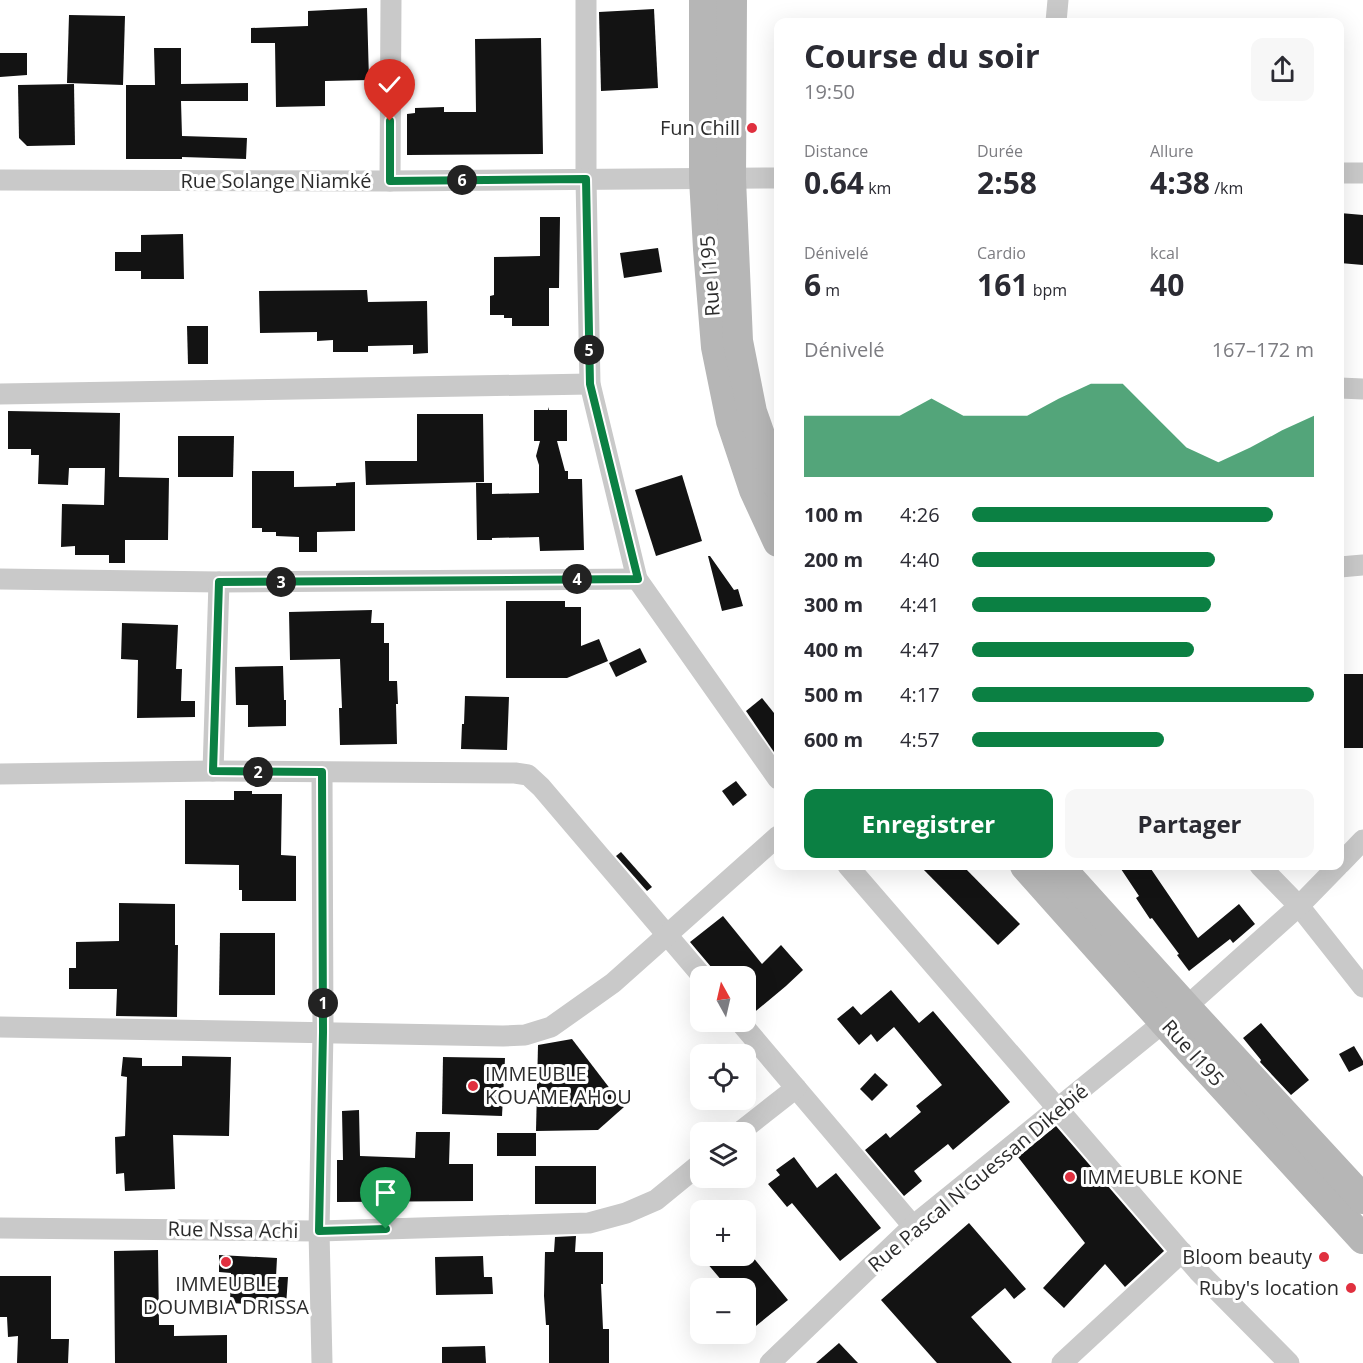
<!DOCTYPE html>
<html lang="fr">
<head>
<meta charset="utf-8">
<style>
	:root { --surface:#fff; --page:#f7f7f7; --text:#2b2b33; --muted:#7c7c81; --accent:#0b8043 }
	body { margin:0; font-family:"Open Sans",sans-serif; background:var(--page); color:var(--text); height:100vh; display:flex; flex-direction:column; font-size:22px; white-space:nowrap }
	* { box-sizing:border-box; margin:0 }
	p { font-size:20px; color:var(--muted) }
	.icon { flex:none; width:33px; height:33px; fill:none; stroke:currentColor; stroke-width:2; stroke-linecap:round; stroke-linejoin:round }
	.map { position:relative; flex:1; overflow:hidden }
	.details { position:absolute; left:774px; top:18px; width:570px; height:852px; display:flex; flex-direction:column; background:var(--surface); border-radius:12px; box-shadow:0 6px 24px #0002 }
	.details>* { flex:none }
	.needle { width:39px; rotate:352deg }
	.tools { position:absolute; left:690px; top:966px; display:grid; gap:12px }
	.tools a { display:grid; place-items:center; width:66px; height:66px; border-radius:12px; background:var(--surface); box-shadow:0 6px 24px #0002; font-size:30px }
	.pin { position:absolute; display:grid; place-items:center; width:51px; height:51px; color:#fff; margin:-62px -26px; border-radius:50% 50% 50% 0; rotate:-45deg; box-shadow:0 0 6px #0007 }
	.pin .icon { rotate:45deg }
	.km { position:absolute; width:30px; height:30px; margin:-15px; border-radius:50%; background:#222; color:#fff; font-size:16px; line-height:30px; text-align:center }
	.round { display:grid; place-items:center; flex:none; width:63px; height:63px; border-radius:12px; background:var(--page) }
	.headline { display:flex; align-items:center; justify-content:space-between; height:102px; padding:0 30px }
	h1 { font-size:33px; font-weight:700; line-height:45px }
	.figures { display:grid; grid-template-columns:repeat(3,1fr); gap:9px; height:102px; padding:6px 30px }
	.figures div { display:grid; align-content:center }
	.figures b { font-size:30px; font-weight:700 }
	.figures small { font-size:16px; font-weight:400 }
	.figures p { font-size:16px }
	.chart { height:168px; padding:12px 30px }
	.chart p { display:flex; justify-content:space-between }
	.chart svg { width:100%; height:108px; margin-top:6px; fill:var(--accent); opacity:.7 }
	.cta { display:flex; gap:12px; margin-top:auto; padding:12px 30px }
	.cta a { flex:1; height:69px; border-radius:12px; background:var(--accent); color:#fff; font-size:24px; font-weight:700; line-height:69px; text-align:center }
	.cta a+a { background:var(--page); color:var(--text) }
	ul { padding:0 30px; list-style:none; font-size:20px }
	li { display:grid; grid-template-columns:96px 72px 1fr; align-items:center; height:45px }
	li i { height:15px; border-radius:8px; background:var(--accent) }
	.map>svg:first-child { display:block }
	.building { fill:#131313 }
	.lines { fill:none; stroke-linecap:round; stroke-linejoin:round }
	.street { stroke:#c9c9c9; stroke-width:21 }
	.secondary { stroke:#b6b6b6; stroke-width:30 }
	.route-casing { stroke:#fff; stroke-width:12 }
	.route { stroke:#0b8043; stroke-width:8 }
	.poi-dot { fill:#e0303f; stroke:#fff; stroke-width:2 }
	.labels { text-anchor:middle; stroke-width:6; stroke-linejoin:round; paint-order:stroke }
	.poi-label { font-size:20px; fill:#2c2c2c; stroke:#fff; text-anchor:end }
	.street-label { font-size:20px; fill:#2c2c2c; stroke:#fff }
</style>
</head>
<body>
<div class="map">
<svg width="1363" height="1363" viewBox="0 0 1363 1363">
	<rect width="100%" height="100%" fill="#fff"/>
	<g class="building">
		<polygon points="367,8 369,80 325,81 325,106 276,107 275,43 251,43 251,28 308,26 308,11"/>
		<polygon points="654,9 658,88 601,91 599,12"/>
		<polygon points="69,15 125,16 123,85 67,83"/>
		<polygon points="541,38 543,154 407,155 407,114 415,113 415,108 444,107 444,112 476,112 475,39"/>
		<polygon points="154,48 181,48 181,84 248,83 248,101 181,101 182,136 247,138 246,159 182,157 182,159 126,159 126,85 155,85"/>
		<polygon points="0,53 27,53 27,75 0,77"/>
		<polygon points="74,84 75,145 27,146 19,138 18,85"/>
		<polygon points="1340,213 1363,215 1363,265 1340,263"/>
		<polygon points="540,217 560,217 559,288 549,288 549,326 512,326 512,318 504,318 504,315 490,315 490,296 494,295 494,257 540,256"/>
		<polygon points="183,234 184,279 141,279 141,271 115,271 115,252 141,252 141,235"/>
		<polygon points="658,248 662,272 624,278 620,253"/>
		<polygon points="367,290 368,302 427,301 428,353 413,354 413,345 368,346 368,352 333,352 333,340 317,341 317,332 260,333 259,291"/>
		<polygon points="187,326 208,326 208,364 188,364"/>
		<polygon points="548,407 549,410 567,410 567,441 557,441 565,471 568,471 568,479 582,479 584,550 540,551 539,537 492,538 492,540 477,540 476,483 492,483 492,494 539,493 539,465 536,456 540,441 534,441 534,410 548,410"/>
		<polygon points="8,411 120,413 119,477 169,478 168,540 125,540 125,563 109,563 109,555 75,555 75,546 61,547 62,504 104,505 105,468 69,468 68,485 38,484 39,455 31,455 31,449 8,449"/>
		<polygon points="417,414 483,414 484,482 366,485 365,461 417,461"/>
		<polygon points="178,436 234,436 233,477 178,477"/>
		<polygon points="252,471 294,471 294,487 336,486 336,483 355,482 355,531 317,532 317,552 299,552 299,537 276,536 276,532 262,532 262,528 252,528"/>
		<polygon points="682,475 702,541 656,556 635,490"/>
		<polygon points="708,556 710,556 734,590 738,589 743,606 722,611"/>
		<polygon points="506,601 565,601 565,607 581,607 581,646 599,639 608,661 567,678 506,678"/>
		<polygon points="372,610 371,623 384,623 384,643 389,643 389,681 397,681 398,704 396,704 397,744 340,745 339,708 342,708 340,659 290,660 289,612"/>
		<polygon points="122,623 178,625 176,669 182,669 181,701 195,701 195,717 137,718 138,660 121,659"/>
		<polygon points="640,648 647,662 616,677 609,663"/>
		<polygon points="283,666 284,700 286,700 286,726 248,727 248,705 236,705 235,667"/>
		<rect x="1340" y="674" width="23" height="74"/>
		<polygon points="465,696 509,697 507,750 461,749 462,724 464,724"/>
		<polygon points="762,698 778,718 778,758 746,711"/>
		<polygon points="736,781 747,795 733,806 722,791"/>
		<polygon points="234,791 252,791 252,794 282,794 281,855 296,856 296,901 242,901 242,890 239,890 239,865 185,864 185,800 234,800"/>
		<polygon points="621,852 652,887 647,891 616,856"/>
		<polygon points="920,866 963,866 1020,924 998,945"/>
		<polygon points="1119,866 1149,866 1198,938 1239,904 1255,924 1233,943 1230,939 1189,971 1177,955 1179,954 1152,918 1150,919 1136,898 1139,896"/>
		<polygon points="119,903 175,904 175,945 178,945 177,1017 116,1016 117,989 69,989 69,968 76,968 76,942 119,941"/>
		<polygon points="723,916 762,964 781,945 803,970 786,986 751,1015 746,1011 746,976 714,976 712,968 690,942"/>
		<polygon points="220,933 275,933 275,995 219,995"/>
		<polygon points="891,990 919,1023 933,1011 1010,1102 953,1150 948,1144 914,1171 922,1181 904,1196 865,1150 886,1133 890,1138 921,1112 916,1106 942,1085 894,1027 877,1042 871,1034 859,1045 837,1019 853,1006 861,1015"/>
		<polygon points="1261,1023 1309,1080 1291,1095 1260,1062 1261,1060 1243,1038"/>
		<polygon points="572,1039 624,1107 598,1130 536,1131 538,1045"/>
		<polygon points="1354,1046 1363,1061 1363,1065 1349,1072 1339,1054"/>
		<polygon points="182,1056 231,1057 229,1136 173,1135 175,1189 125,1191 124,1173 116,1174 115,1137 125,1136 127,1077 121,1076 123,1057 142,1058 142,1066 182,1066"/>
		<polygon points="443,1057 505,1058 502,1116 442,1114"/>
		<polygon points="875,1073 888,1085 872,1101 860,1089"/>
		<polygon points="359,1110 360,1156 415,1158 416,1132 450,1132 449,1164 473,1164 473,1201 337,1202 337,1160 343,1160 342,1111"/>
		<polygon points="1056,1126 1164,1251 1125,1287 1105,1264 1064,1308 1043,1288 1085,1243 1018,1157"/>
		<rect x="497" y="1133" width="39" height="23"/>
		<polygon points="794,1157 817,1188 836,1173 881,1228 840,1261 792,1203 787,1207 768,1184 780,1175 776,1170"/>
		<rect x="535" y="1166" width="61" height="38"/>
		<polygon points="969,1223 1026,1289 1014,1299 1005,1288 971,1317 1012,1363 937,1363 881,1300"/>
		<polygon points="576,1236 575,1252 603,1252 603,1284 601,1284 603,1329 609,1329 609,1363 549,1363 549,1325 546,1325 544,1296 545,1252 554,1252 555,1237"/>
		<polygon points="158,1250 159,1325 174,1325 174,1336 227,1335 227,1363 115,1363 114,1251"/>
		<polygon points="219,1255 277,1258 276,1277 288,1277 286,1306 230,1303 231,1273 219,1272"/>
		<polygon points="483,1256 484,1277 492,1277 493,1294 436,1295 435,1257"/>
		<polygon points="701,1256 752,1256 788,1300 746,1334 746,1288 728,1288"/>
		<polygon points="0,1276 51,1276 51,1339 69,1339 68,1363 17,1363 18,1336 8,1337 7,1317 0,1317"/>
		<polygon points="839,1343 858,1363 816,1363"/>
		<polygon points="485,1346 486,1363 442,1363 442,1347"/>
	</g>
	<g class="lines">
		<g class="street">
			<polyline points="586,0 586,179 590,384 637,579 778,779"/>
			<polyline points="1056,22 1058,0"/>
			<polyline points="1340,173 1363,173"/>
			<polyline points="0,180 390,181 778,178"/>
			<polyline points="390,181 391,0"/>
			<polyline points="1340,388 1363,389"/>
			<polyline points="0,394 590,384"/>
			<polyline points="1340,567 1363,565"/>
			<polyline points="0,579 219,582 637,579"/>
			<polyline points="213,771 219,582"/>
			<polyline points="322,772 323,1032 319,1231 322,1363"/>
			<polyline points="0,774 213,771 515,773 528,775 541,787 702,976"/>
			<polyline points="1340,864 1363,840"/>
			<polyline points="848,866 1198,1271 1289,1363"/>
			<polyline points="1260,866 1299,906 1363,987"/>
			<polyline points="1186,1007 1299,906 1338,866"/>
			<polyline points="740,1022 913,1226"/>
			<polyline points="0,1027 503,1036 525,1035 551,1027 613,983 778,836"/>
			<polyline points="740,1132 796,1088"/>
			<polyline points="0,1228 319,1231 589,1223 626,1213 656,1200 700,1164"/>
			<polyline points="770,1363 913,1226 1164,1022"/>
			<polyline points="1062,1363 1182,1252"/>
		</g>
		<g class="secondary">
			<polyline points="704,0 704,179 708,249 716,347 731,421 754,490 778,542"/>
			<polyline points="732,0 731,179 738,341 752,412 778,486"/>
			<polyline points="1025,866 1164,1022 1363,1239"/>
			<polyline points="1059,866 1186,1007 1363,1199"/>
		</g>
	</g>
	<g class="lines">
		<defs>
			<polyline id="route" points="386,1229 319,1231 323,1032 322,772 213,771 219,582 638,579 590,384 586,179 390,181 390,121"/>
		</defs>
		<use href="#route" class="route-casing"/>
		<use href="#route" class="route"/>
	</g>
	<g class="poi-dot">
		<circle cx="752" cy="128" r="6"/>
		<circle cx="473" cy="1086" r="6"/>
		<circle cx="1070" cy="1177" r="6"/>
		<circle cx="1324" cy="1257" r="6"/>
		<circle cx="226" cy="1262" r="6"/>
		<circle cx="1351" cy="1288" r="6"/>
	</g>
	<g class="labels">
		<g class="poi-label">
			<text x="740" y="135">Fun Chill</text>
			<text x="485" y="1081" text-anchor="start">IMMEUBLE<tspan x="485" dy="23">KOUAME AHOU</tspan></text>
			<text x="1082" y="1184" text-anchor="start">IMMEUBLE KONE</text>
			<text x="1312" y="1264">Bloom beauty</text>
			<text x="226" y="1291" text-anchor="middle">IMMEUBLE<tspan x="226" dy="23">DOUMBIA DRISSA</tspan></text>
			<text x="1339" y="1295">Ruby's location</text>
		</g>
		<g class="street-label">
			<text x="276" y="188">Rue Solange Niamké</text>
			<text transform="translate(710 276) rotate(-94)" y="7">Rue I195</text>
			<text transform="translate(1193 1053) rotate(48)" y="7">Rue I195</text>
			<text transform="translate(978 1178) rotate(-40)" y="7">Rue Pascal N'Guessan Dikebié</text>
			<text transform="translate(233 1230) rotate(1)" y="7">Rue Nssa Achi</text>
		</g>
	</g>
</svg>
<div class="tools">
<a><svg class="needle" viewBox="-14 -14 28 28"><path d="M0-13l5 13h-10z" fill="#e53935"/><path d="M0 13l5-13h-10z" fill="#7c7c81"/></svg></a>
<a><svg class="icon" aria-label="locate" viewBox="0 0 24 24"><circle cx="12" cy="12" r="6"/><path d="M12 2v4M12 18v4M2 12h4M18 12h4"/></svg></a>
<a><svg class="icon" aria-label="layers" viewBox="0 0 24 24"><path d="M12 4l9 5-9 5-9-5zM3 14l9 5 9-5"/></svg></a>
<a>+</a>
<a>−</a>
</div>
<div class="pin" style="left:386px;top:1229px;background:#1e9e55"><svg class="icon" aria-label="arrive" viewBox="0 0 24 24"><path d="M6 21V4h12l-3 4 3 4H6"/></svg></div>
<div class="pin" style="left:390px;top:121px;background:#d93025"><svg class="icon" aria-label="check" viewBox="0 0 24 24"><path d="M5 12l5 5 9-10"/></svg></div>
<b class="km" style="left:323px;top:1003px">1</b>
<b class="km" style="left:258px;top:772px">2</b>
<b class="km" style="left:281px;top:582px">3</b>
<b class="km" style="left:577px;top:579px">4</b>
<b class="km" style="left:589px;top:350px">5</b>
<b class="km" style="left:462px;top:180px">6</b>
<section class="details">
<div class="headline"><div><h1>Course du soir</h1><p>19:50</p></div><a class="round"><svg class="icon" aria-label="share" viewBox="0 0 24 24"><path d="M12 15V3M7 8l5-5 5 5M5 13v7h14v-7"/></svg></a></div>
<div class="figures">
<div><p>Distance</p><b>0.64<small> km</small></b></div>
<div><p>Durée</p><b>2:58</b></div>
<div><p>Allure</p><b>4:38<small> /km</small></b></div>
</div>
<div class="figures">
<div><p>Dénivelé</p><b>6<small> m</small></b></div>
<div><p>Cardio</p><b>161<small> bpm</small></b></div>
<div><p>kcal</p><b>40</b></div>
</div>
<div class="chart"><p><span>Dénivelé</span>167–172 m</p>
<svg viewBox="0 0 160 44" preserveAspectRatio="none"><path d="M0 44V19L10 19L20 19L30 19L40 12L50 19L60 19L70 19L80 12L90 6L100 6L110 19L120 32L130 38L140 32L150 25L160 19V44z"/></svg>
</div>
<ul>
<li><b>100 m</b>4:26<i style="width:88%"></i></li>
<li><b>200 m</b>4:40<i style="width:71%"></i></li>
<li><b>300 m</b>4:41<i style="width:70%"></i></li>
<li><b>400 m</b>4:47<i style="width:65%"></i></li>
<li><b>500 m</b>4:17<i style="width:100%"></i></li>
<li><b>600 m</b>4:57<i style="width:56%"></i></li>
</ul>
<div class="cta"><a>Enregistrer</a><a>Partager</a></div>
</section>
</div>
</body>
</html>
